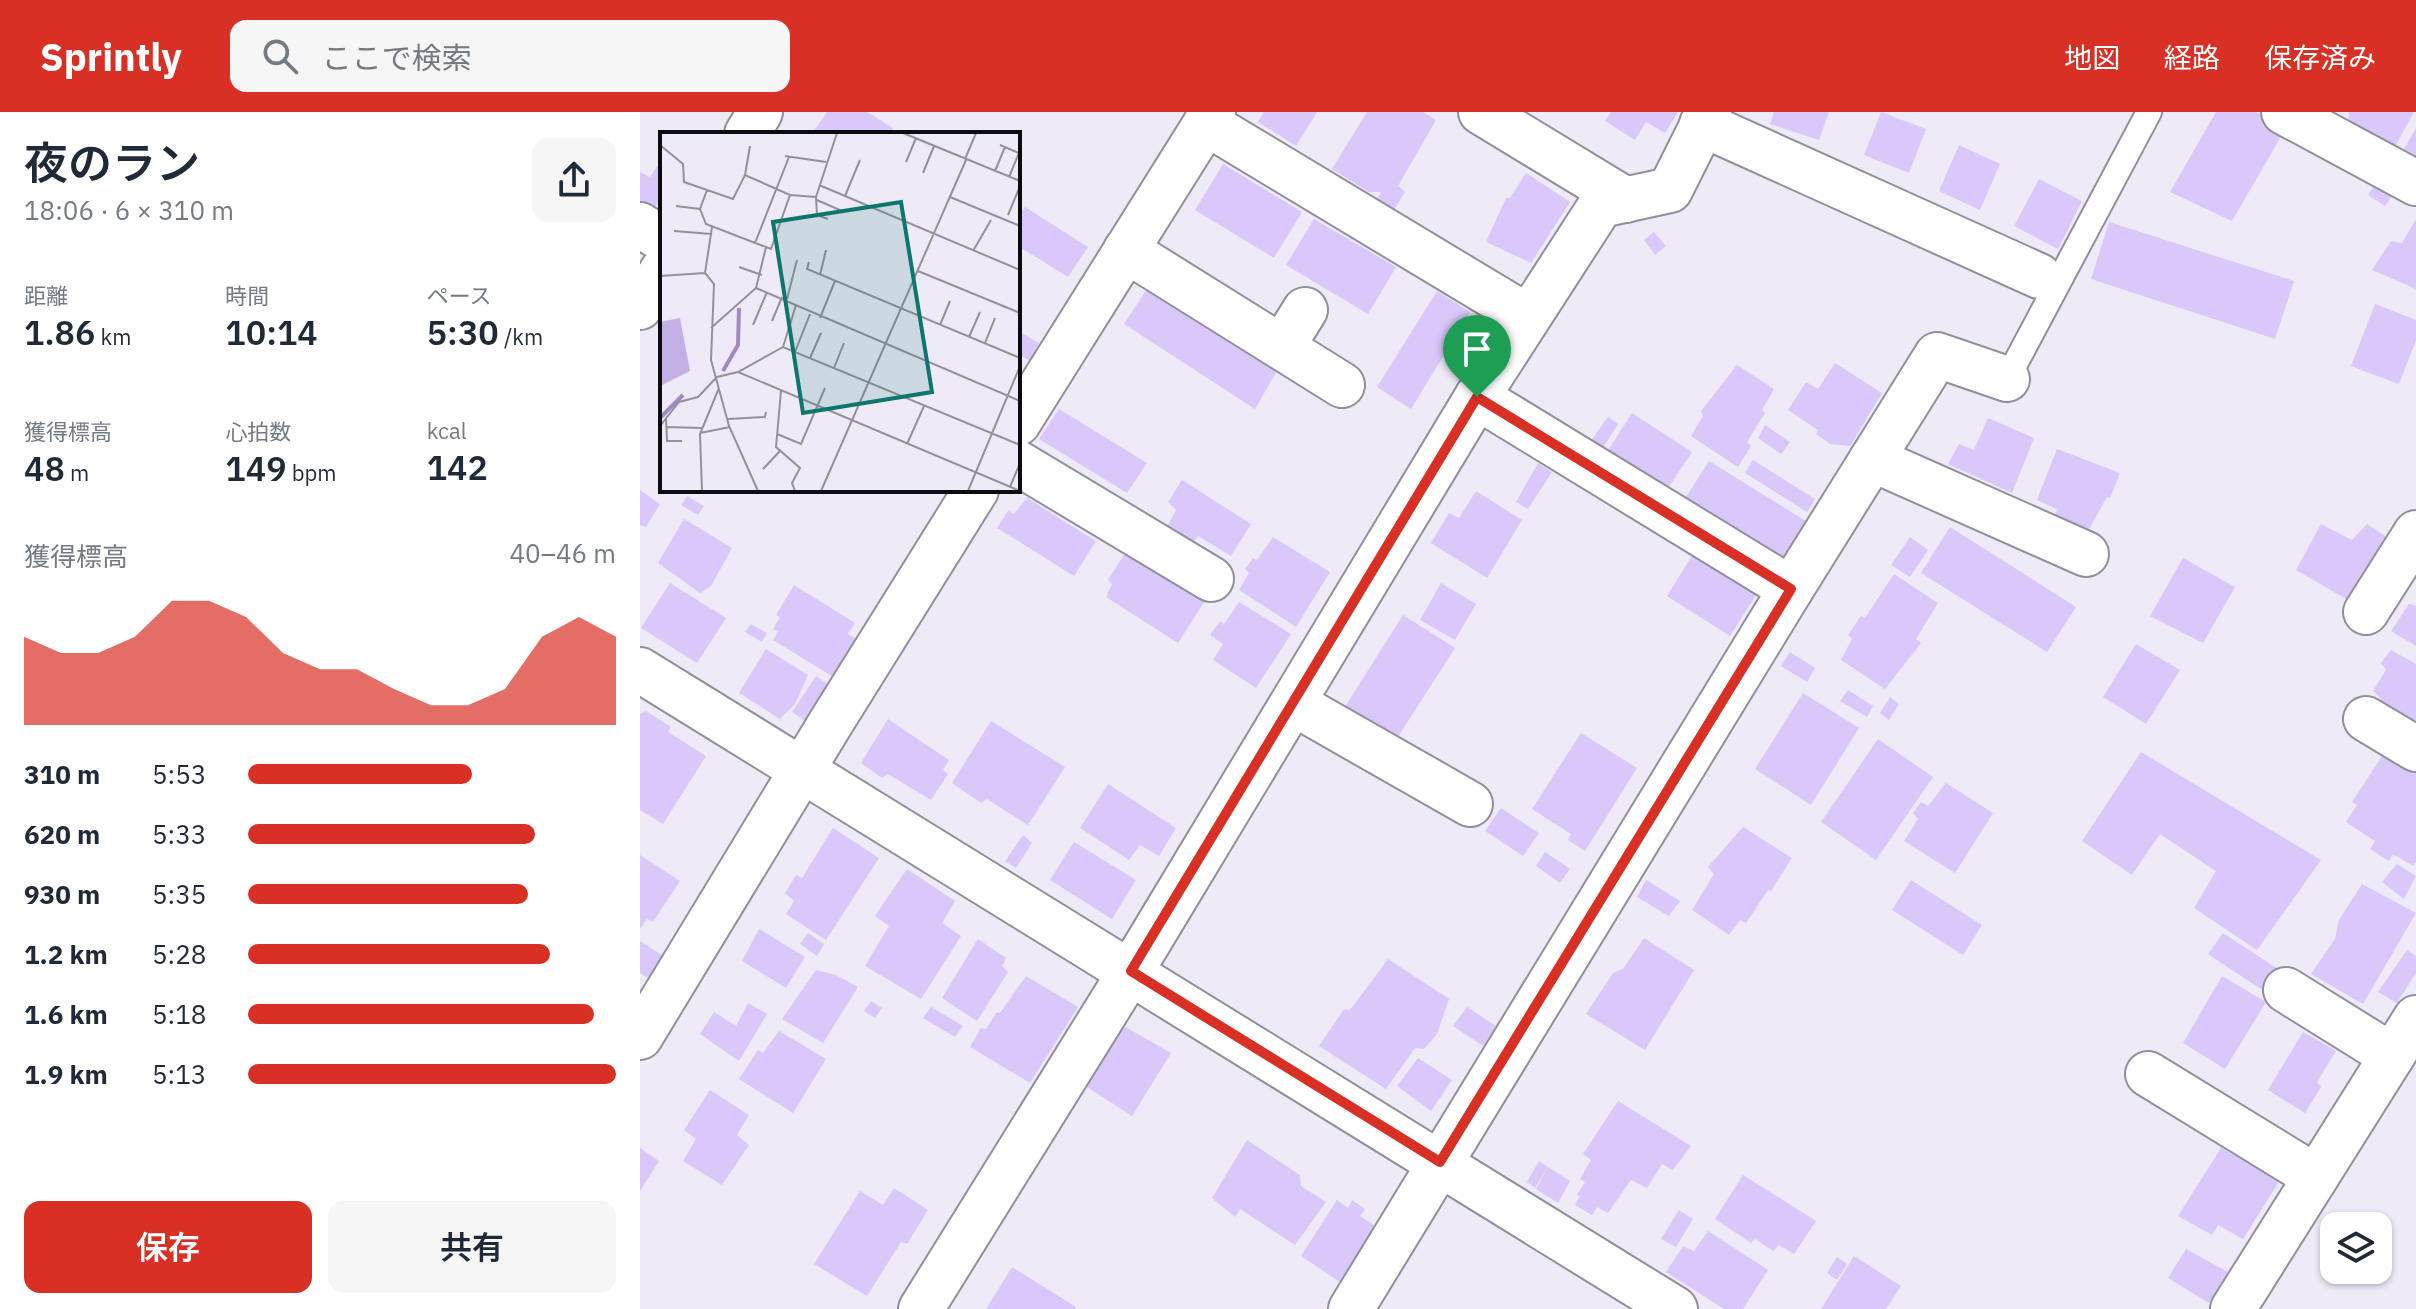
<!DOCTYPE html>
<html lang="ja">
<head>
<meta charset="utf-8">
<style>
	:root { --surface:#fff; --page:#f6f6f7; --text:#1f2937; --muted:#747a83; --accent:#d93025 }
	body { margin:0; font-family:"IBM Plex Sans","Noto Sans JP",sans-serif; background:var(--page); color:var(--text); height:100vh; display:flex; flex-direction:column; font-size:30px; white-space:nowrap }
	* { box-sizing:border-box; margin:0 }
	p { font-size:26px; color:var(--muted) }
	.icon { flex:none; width:44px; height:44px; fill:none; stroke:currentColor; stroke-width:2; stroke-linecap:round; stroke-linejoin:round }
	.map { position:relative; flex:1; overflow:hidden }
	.side { display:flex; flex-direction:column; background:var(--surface); width:640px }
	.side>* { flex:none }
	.controls { position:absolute; left:1680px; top:1100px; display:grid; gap:16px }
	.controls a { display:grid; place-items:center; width:72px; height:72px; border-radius:16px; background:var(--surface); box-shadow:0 2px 6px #0004; font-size:40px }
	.pin { position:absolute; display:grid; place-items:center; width:68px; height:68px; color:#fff; margin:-82px -34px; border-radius:50% 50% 50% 0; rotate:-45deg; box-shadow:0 0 8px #0007 }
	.pin .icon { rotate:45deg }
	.round { display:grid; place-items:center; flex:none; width:84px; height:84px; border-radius:16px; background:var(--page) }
	.headline { display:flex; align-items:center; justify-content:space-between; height:136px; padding:0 24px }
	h1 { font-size:44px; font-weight:600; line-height:60px }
	.figures { display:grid; grid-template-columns:repeat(3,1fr); gap:12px; height:136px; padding:8px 24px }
	.figures div { display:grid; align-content:center }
	.figures b { font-size:34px; font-weight:600 }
	.figures small { font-size:22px; font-weight:400 }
	.figures p { font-size:22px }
	.chart { height:224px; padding:16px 24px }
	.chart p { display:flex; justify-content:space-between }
	.chart svg { width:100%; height:144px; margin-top:8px; fill:var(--accent); opacity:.7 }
	.cta { display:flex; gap:16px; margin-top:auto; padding:16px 24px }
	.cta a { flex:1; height:92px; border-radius:16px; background:var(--accent); color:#fff; font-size:32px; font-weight:600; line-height:92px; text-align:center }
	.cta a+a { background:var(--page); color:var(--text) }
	ul { padding:0 24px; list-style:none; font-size:26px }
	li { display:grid; grid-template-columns:128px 96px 1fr; align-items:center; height:60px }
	li i { height:20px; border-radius:10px; background:var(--accent) }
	header { display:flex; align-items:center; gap:48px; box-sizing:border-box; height:112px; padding:0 40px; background:var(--accent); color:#fff }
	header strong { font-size:38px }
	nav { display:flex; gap:44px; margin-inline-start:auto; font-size:28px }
	.search { width:560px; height:72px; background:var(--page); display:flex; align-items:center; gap:20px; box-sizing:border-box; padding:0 28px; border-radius:16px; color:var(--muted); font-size:30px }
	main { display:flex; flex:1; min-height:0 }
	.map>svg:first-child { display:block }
	.building { fill:#dac8fb }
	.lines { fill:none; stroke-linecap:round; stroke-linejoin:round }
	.service-casing { stroke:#938e9b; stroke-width:28 }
	.minor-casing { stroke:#938e9b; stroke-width:48 }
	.tertiary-casing { stroke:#938e9b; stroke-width:48 }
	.service { stroke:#fff; stroke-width:24 }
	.minor { stroke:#fff; stroke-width:44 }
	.tertiary { stroke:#fff; stroke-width:44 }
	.route-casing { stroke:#fff; stroke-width:16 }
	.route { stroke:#d93025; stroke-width:10 }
	.inset-river { fill:none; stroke:#a089c5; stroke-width:4 }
	.inset-road { fill:none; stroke:#94919a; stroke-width:2 }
	.view { fill:#0f766e; fill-opacity:0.15; stroke:#0f766e; stroke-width:4 }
	.inset-edge { fill:none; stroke:#0c0b0f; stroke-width:4 }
</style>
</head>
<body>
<header>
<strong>Sprintly</strong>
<div class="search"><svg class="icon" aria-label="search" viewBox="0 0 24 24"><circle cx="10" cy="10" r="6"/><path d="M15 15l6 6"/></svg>ここで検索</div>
<nav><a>地図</a><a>経路</a><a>保存済み</a></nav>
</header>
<main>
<section class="side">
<div class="headline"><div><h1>夜のラン</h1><p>18:06 · 6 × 310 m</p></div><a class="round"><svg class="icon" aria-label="share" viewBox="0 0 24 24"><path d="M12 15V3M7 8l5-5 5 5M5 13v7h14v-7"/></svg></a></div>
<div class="figures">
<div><p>距離</p><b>1.86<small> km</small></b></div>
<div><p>時間</p><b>10:14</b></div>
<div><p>ペース</p><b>5:30<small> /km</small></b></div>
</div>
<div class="figures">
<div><p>獲得標高</p><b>48<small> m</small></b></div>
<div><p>心拍数</p><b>149<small> bpm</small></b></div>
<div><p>kcal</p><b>142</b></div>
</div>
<div class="chart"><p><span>獲得標高</span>40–46 m</p>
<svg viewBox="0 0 160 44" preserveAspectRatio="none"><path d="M0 44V17L10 22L20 22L30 17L40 6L50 6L60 11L70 22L80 27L90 27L100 33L110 38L120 38L130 33L140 17L150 11L160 17V44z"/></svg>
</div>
<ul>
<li><b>310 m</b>5:53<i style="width:61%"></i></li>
<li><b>620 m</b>5:33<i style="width:78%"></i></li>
<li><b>930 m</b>5:35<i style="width:76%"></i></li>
<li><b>1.2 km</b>5:28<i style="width:82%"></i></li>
<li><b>1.6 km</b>5:18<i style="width:94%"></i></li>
<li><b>1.9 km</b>5:13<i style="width:100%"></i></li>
</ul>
<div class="cta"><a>保存</a><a>共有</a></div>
</section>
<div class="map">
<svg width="1776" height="1197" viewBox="0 0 1776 1197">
	<rect width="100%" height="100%" fill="#eeeaf7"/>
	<g class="building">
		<polygon points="187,0 227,0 253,16 249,22 172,22"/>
		<polygon points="624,0 677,0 656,34 618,10"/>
		<polygon points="727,0 783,0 796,8 758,74 765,80 750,104 733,95 741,80 729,80 692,57"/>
		<polygon points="971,0 1038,0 1025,21 1006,10 995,28 965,9"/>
		<polygon points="1134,0 1189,0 1179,28 1130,12"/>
		<polygon points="1241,0 1286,17 1269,61 1224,43"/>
		<polygon points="1576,0 1616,0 1646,16 1592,109 1530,80"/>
		<polygon points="1709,0 1774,0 1753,38 1708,15"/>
		<polygon points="1776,16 1776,44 1764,37"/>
		<polygon points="1319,33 1360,52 1340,98 1299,79"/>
		<polygon points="22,47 22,85 13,98 0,90 0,60 10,65"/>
		<polygon points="583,52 662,100 634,146 555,98"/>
		<polygon points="886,61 930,90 891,151 846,130 866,86 870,86"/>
		<polygon points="1740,65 1757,76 1745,94 1728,83"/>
		<polygon points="1399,67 1442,89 1418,137 1374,114"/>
		<polygon points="385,95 448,135 428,165 378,134 378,106"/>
		<polygon points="674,107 756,155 728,202 646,153"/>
		<polygon points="1776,107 1776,177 1732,158 1751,129 1762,131"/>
		<polygon points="1469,110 1654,169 1635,227 1451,167"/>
		<polygon points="1014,120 1026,134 1015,143 1004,128"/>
		<polygon points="507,177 638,257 615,297 484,212"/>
		<polygon points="797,179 830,200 771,297 737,275"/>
		<polygon points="1735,192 1776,208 1776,228 1759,272 1711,254"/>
		<polygon points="378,219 399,231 390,249 378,242"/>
		<polygon points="1195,251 1242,281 1210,334 1190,332 1176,322 1178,318 1148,298 1166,270 1178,277"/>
		<polygon points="1097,253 1134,277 1122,298 1125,301 1107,330 1111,334 1098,355 1051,324 1063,304 1061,299"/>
		<polygon points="419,297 507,351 487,381 399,327"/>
		<polygon points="992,301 1052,340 1026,379 967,340"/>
		<polygon points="968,305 978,312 959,342 947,334"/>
		<polygon points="1348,306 1394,326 1372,381 1308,352 1319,332 1334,338"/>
		<polygon points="1125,313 1150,330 1141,342 1118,326"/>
		<polygon points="1417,337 1480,361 1470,386 1467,385 1448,419 1419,410 1415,402 1417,397 1397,388"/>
		<polygon points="1113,348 1175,387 1167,400 1105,361"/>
		<polygon points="1069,349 1169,411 1141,455 1041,393"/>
		<polygon points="898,351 912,360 888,397 876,390"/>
		<polygon points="542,368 611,412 591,444 558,424 553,432 527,415 536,398 528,390"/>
		<polygon points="0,378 20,392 6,415 0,413"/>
		<polygon points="836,379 882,408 847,466 791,431 809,401 819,406"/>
		<polygon points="47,384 64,394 58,403 41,393"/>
		<polygon points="387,386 456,429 434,464 357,416 368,399 374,402"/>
		<polygon points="44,407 92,436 71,474 60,481 18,451"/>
		<polygon points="1681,412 1712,428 1727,412 1753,429 1715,492 1656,458"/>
		<polygon points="1310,415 1436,495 1407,540 1281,461"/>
		<polygon points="633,425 690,460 656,515 599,478 609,461 605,457 613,446 617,448"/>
		<polygon points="1270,425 1288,438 1270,465 1251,453"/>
		<polygon points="487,438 566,487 538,531 466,485 472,472 468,468"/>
		<polygon points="1055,439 1118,480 1090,524 1027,484"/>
		<polygon points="1543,446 1595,475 1563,531 1510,504"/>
		<polygon points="1254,462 1298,491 1276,527 1281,531 1245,577 1201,548 1212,527 1208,523 1221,504 1225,506"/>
		<polygon points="30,471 86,506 57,551 1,516"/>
		<polygon points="801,471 836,492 815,528 780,508"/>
		<polygon points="154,473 215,511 208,522 218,528 195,566 133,528 138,520 133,517 140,505 136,503"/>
		<polygon points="599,490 651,522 616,576 573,548 583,532 570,523 580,509 584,512"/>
		<polygon points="1769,492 1776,494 1776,534 1751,519"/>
		<polygon points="763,503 815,536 754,631 703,598"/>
		<polygon points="111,512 127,521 122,530 105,520"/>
		<polygon points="1496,532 1540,558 1506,612 1463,585"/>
		<polygon points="126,537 168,563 155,592 140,607 99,581"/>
		<polygon points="1751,538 1776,552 1776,615 1738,592 1741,587 1733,579 1746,558 1741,551"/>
		<polygon points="1150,540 1175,556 1167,570 1141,554"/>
		<polygon points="176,564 194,576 170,612 152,600"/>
		<polygon points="1208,578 1233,594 1227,605 1200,589"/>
		<polygon points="1163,581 1219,616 1171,693 1115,657"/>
		<polygon points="1250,585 1259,592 1249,608 1240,601"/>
		<polygon points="6,599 31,615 28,620 66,644 23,712 0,698 0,602"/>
		<polygon points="248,607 309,648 303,658 308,662 291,688 248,662 242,666 221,651"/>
		<polygon points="351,609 425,655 388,713 347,687 341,691 312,671"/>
		<polygon points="941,621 997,656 945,739 928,728 931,722 892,697"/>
		<polygon points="1238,627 1293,665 1236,748 1181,710"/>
		<polygon points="1501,640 1681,748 1617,838 1554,796 1576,759 1520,722 1492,763 1442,729"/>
		<polygon points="1744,641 1776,661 1776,750 1773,754 1753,742 1749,749 1730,737 1735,729 1706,710 1717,693 1712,690"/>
		<polygon points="1306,671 1353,701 1315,761 1264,729 1278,707 1273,701 1281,690 1288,694"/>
		<polygon points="468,672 536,716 519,744 500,733 489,748 440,716"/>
		<polygon points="861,696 899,721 883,744 845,719"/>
		<polygon points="1103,715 1152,746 1131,779 1128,778 1106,811 1100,808 1089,823 1052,798 1074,762 1068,755"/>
		<polygon points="193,716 239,746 186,828 146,802 154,789 145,781 156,763 162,766"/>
		<polygon points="383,723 392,731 376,756 365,749"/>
		<polygon points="434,730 496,768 472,807 410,768"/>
		<polygon points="905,740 930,757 920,771 896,754"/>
		<polygon points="0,743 40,769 13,810 7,807 0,817"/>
		<polygon points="1757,752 1776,764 1764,787 1742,770"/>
		<polygon points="267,757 315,789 302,811 321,824 281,887 225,854 249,814 235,804"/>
		<polygon points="1006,768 1040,789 1029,804 997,785"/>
		<polygon points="1271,768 1342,813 1323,843 1252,798"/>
		<polygon points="1722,772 1776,801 1723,892 1671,862 1695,827 1699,808"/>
		<polygon points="119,817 165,845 146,876 102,849"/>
		<polygon points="168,821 184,832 177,844 160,832"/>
		<polygon points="1583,821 1644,861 1630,883 1568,842"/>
		<polygon points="1004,826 1054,858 1005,938 946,902 973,861 983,857"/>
		<polygon points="338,827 366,846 362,854 368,860 337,909 302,886"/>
		<polygon points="0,829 26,846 11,868 0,861"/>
		<polygon points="1767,838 1776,844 1776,861 1757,891 1738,880"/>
		<polygon points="748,847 809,887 797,922 784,937 775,936 746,977 679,934 704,897 710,898"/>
		<polygon points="176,858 196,863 218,875 183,931 142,907"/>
		<polygon points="386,864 438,895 390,971 330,935 341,916 346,917 357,900 360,901"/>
		<polygon points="1582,864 1626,890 1585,957 1543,931"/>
		<polygon points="231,889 242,896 235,906 224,899"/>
		<polygon points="108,891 127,902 99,949 60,922 74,900 96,914"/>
		<polygon points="291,895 323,914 315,925 283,906"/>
		<polygon points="827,895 856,914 843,934 813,914"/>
		<polygon points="482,913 531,941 492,1004 444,973"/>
		<polygon points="139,919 186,947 153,1001 99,967 118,938 123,941"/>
		<polygon points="1663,920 1696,939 1677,970 1681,975 1665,1001 1628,978"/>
		<polygon points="778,946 812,968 791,999 757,974"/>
		<polygon points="70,978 109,1003 97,1023 109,1033 82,1073 43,1049 56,1027 44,1018"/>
		<polygon points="978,989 1051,1034 1033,1058 1022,1052 1007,1076 991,1068 968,1101 957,1095 952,1103 935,1093 940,1084 937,1083 945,1070 940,1067 951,1048 943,1042"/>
		<polygon points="607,1028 660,1063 661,1074 686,1090 655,1133 600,1097 595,1105 572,1086"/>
		<polygon points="0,1036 19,1049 0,1079"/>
		<polygon points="1581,1036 1640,1068 1603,1127 1578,1113 1572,1123 1538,1104"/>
		<polygon points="899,1049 908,1055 895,1076 887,1070"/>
		<polygon points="908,1055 930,1069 918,1091 896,1077"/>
		<polygon points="1103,1063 1176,1109 1154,1142 1139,1133 1133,1139 1115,1127 1111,1131 1075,1107"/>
		<polygon points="254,1076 288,1098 267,1132 261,1130 227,1184 174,1152 220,1079 243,1093"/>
		<polygon points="697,1088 708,1096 712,1088 725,1097 720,1104 737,1115 700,1170 661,1144"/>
		<polygon points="1039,1098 1053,1107 1036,1135 1021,1127"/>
		<polygon points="1068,1119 1128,1158 1103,1197 1084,1197 1026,1160 1043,1134 1054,1139"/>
		<polygon points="1546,1137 1590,1161 1569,1191 1528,1166"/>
		<polygon points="1214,1144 1261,1174 1246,1197 1181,1197"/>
		<polygon points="1197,1145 1207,1152 1197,1168 1187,1161"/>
		<polygon points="372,1155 436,1195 435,1197 346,1197"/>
	</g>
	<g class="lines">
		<defs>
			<polyline id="service" points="1367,267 1509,0"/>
			<g id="minor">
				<polyline points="841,0 986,88"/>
				<polyline points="1644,0 1776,71"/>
				<polyline points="566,11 888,205"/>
				<polyline points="1062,12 1399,164"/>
				<polyline points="107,22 120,0"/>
				<polyline points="0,113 22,127"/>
				<polyline points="486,138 702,273"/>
				<polyline points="0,195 22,159"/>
				<polyline points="642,235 665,198"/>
				<polyline points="837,285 1151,477"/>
				<polyline points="378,311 573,0"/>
				<polyline points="1232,347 1446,442"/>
				<polyline points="378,351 571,467"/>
				<polyline points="1726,500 1776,421"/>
				<polyline points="653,591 830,692"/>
				<polyline points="1726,607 1776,637"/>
				<polyline points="1646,878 1752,944"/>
				<polyline points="0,925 190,612 336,378"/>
				<polyline points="1508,962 1676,1065"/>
				<polyline points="281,1197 491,859 837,285 961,93 1030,78 1069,0"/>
				<polyline points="711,1197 1151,477 1297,243 1367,267"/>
				<polyline points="1593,1197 1776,906"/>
			</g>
			<polyline id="tertiary" points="0,558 1035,1197"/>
		</defs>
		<use href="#service" class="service-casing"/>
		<use href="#minor" class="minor-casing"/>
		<use href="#tertiary" class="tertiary-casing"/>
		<use href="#service" class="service"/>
		<use href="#minor" class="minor"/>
		<use href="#tertiary" class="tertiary"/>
	</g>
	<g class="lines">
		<defs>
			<polygon id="route" points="837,285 1151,477 800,1050 491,859"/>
		</defs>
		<use href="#route" class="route-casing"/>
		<use href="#route" class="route"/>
	</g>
	<g transform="translate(20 20)">
		<rect width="360" height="360" fill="#eeeaf7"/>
		<path d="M20,186L30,239L0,254V190Z" fill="#c4afe7"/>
		<path class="inset-river" d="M63,239L78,213L79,176M0,286L23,263"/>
		<path class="inset-road" d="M243,1L360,49M0,13L23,32L24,50L73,67L85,43L130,63L156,65L177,1M340,13L359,21L349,45M125,24L166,30M305,27L316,1M246,30L256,6M335,39L345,15M263,41L274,14M85,43L90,14M159,53L360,138M47,58L40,77L46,92L111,117L130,63M185,64L200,28M156,65L157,83L168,87M290,65L360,94M157,68L182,79M16,74L40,77M348,83L360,54M52,95L45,141L54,152L51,228L69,294L98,359M14,99L51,102M95,111L129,25M313,119L331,88M149,130L147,137L360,226M79,135L102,143M258,139L360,181M160,143L166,118M0,144L45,141M96,156L360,269M127,167L137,128M160,186L175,149M112,189L122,165M93,193L107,160M280,193L290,169M51,196L96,156L106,115M309,205L320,180M325,211L335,186M123,215L136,173M135,220L150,182M150,226L161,201M174,236L184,211M78,240L360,359M121,259L116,315L140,336L132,351L135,359M6,286L7,309H22M68,287L105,285L106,280M0,294L19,270L38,265L57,245L78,240L123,215L360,313M6,295L42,296M40,301L70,295M117,302L141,312L165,256M247,312L264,274M103,337L120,319M350,355L360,331M42,359L40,302L59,256M161,359L306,28M308,359L360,234"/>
		<path class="view" d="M241,70L272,260L143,281L113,90Z"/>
		<rect width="360" height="360" class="inset-edge"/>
	</g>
</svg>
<div class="controls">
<a><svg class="icon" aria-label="layers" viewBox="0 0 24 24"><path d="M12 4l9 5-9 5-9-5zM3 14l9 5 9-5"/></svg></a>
</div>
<div class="pin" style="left:837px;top:285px;background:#1e9e55"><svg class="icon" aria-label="arrive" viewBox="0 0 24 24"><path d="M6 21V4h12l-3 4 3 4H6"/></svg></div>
</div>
</main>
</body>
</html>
